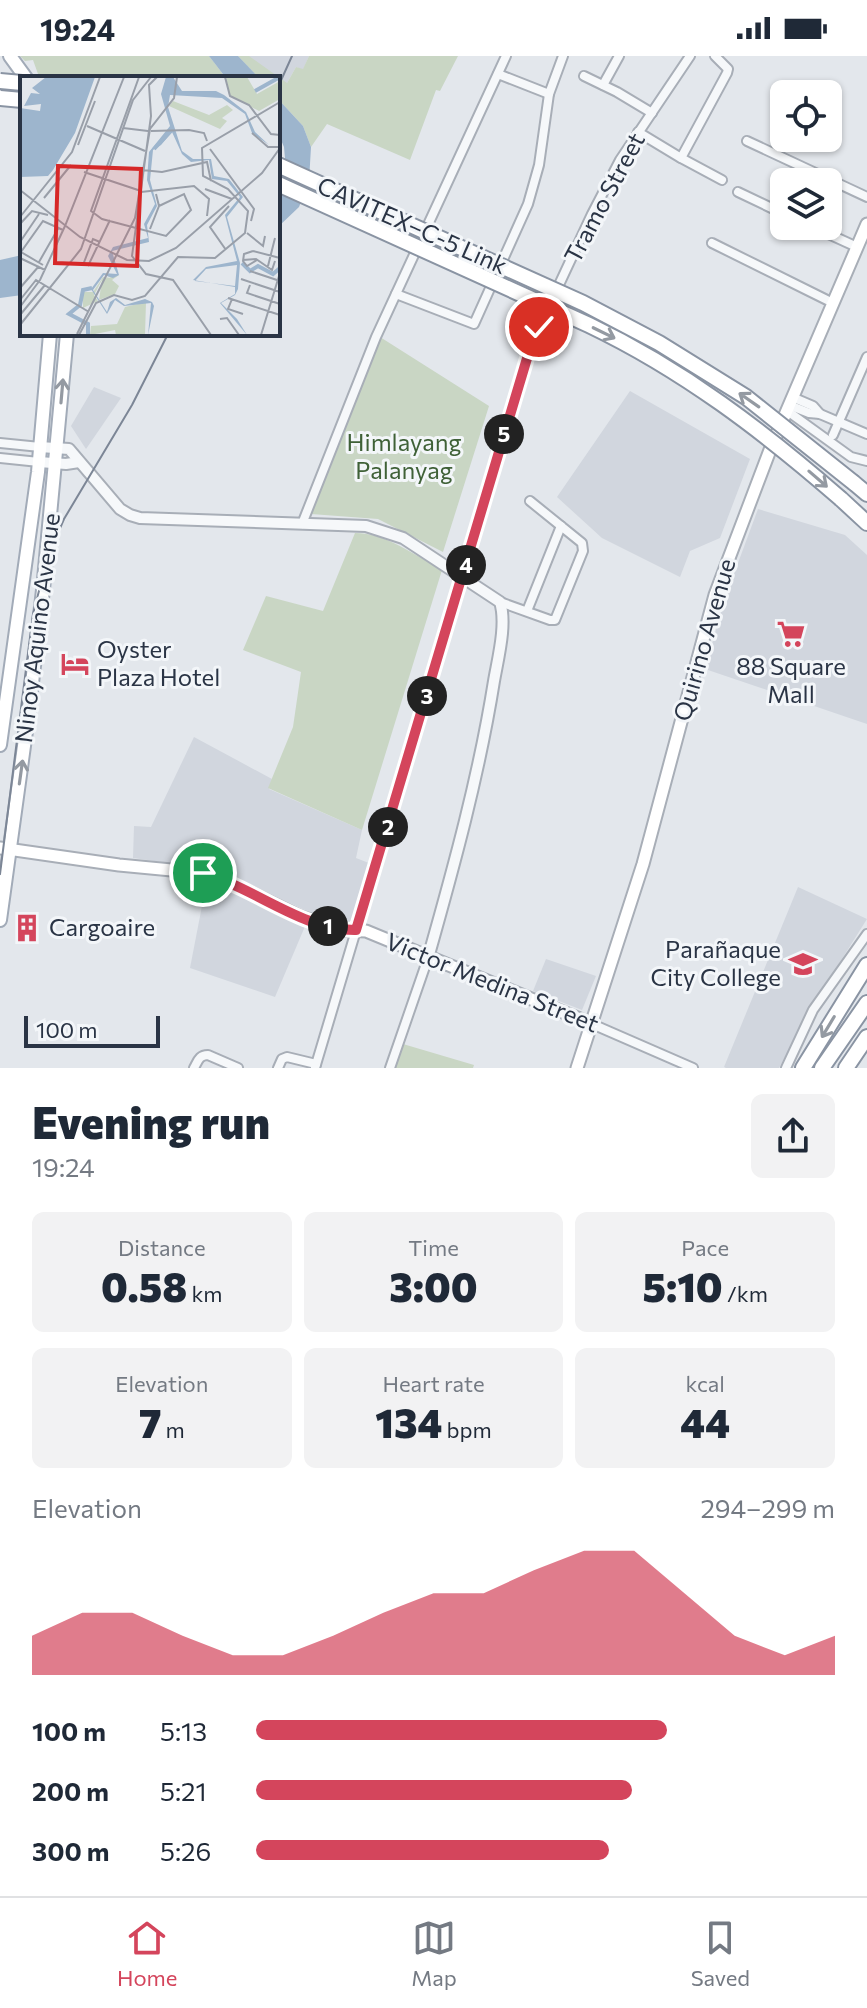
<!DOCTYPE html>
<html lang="en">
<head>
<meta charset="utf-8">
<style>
	:root { --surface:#fff; --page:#f2f2f3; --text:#1f2937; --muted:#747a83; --line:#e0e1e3; --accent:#d4455c }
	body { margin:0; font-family:Commissioner,sans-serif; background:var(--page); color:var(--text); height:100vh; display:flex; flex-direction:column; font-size:30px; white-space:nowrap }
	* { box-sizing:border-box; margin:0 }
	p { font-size:26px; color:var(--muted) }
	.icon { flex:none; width:44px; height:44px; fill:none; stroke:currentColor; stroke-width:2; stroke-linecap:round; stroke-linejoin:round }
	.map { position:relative; height:1012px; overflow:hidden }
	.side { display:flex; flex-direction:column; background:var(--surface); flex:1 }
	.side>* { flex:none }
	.fabs { position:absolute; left:770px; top:24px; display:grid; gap:16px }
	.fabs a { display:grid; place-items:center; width:72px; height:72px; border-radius:12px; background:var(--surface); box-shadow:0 2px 6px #0004; font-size:40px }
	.scale { position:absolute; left:24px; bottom:20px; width:136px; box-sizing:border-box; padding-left:8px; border:4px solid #2a3445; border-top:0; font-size:22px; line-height:28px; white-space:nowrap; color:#2a3445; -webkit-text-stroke:6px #f3f6f9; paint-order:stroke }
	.pin { position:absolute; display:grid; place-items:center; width:68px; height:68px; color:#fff; margin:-34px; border:4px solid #fff; border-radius:50%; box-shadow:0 2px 8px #0007 }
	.km { position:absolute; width:40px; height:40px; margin:-20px; border-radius:50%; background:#222; color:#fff; font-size:22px; line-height:40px; text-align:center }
	.round { display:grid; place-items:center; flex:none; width:84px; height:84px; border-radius:12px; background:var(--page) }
	.overview { display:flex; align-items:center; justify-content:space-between; height:136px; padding:0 32px }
	h1 { font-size:44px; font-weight:800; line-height:60px }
	.metrics { display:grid; grid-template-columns:repeat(3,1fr); gap:12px; height:136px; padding:8px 32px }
	.metrics div { display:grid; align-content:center; border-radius:12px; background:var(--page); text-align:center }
	.metrics b { font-size:40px; font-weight:800 }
	.metrics small { font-size:22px; font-weight:400 }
	.metrics p { font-size:22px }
	.chart { height:224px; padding:16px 32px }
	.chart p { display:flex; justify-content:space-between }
	.chart svg { width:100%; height:144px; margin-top:8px; fill:var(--accent); opacity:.7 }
	ul { padding:0 32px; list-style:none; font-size:26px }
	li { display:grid; grid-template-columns:128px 96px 1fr; align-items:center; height:60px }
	li i { height:20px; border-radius:10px; background:var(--accent) }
	.status { display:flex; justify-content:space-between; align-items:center; height:56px; padding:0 40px; background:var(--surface); direction:ltr }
	.status svg { height:22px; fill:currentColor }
	.menu { display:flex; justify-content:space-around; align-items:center; height:112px; border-top:2px solid var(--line); background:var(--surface); font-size:22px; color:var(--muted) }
	.menu a { display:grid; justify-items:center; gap:4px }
	.menu .on { color:var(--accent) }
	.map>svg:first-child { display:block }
	.built { fill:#d1d6de }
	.green { fill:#c9d6c4 }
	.water { fill:#9db5cd }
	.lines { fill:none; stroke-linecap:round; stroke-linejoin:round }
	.minor-casing { stroke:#a8aeb7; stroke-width:12 }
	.tertiary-casing { stroke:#a8aeb7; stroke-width:14 }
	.secondary-casing { stroke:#a8aeb7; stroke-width:15 }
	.primary-casing { stroke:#a2abb8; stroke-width:16 }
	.motorway-casing { stroke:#8a94a3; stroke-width:18 }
	.minor { stroke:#f6f8fa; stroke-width:8 }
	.tertiary { stroke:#f6f8fa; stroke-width:10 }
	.secondary { stroke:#fff; stroke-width:11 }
	.primary { stroke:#fff; stroke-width:12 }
	.motorway { stroke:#fff; stroke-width:14 }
	.tram { stroke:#7c8696; stroke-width:2 }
	.motorway-bridge-casing { stroke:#8a94a3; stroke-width:18; stroke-linecap:butt }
	.motorway-bridge { stroke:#fff; stroke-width:14 }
	.oneway { stroke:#949aa2 }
	.route-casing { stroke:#fff; stroke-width:16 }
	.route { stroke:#d4455c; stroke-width:10 }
	.labels { text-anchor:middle; stroke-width:6; stroke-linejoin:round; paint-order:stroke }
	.street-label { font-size:24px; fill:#2a3445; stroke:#f3f6f9 }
	.park-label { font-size:24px; fill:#3f6137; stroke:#f3f6f9 }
	.poi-label { font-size:24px; fill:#2a3445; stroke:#f3f6f9; text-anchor:start }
	.inset-river { fill:none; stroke:#9db5cd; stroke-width:4 }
	.inset-road { fill:none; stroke:#999fa9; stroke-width:2 }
	.view { fill:#d62828; fill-opacity:0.15; stroke:#d62828; stroke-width:4 }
	.inset-edge { fill:none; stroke:#2a3445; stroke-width:4 }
</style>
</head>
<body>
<div class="status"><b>19:24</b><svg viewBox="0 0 49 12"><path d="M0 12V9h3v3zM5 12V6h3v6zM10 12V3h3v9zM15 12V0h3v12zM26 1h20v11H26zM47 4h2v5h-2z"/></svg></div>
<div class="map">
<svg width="867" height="1012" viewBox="0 0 867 1012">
	<rect width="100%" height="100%" fill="#e3e7ec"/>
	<g class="built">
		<polygon points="238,0 309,0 303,14 296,11 278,43 278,22 259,22"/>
		<polygon points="94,331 121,342 86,393 71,370"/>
		<polygon points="630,335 750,403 720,482 690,495 680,521 602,482 557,441"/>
		<polygon points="758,453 845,479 867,499 867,668 705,613 725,542"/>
		<polygon points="194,681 272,723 269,733 362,774 356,802 374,809 356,870 307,855 219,814 133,802 134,770 151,771"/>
		<polygon points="207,824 306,868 275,941 190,912"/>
		<polygon points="798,831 867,863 813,949 779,1012 726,1012 724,1011"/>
		<polygon points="546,903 596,920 582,954 533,935"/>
	</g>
	<g class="green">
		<polygon points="20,0 209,0 226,22 68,22 38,18 33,4 25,5"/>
		<polygon points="238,0 249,0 287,27 296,11 303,13 309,0 458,0 440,35 436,34 410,104 327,68 311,91 303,70 278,43 278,22 259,22"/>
		<polygon points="380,281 489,350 443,496 378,463 311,458"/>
		<path d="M355,477C386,477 416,500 442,514L362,774L268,732L293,671L301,616L243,594L266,540L323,555Z"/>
		<polygon points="403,988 474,1009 473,1012 395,1012"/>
	</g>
	<g class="water">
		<polygon points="209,0 238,0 259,22 226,22"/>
		<polygon points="278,43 303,70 311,91 309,125 299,151 278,171 278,131 286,114 284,91 278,77"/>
		<polygon points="22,199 22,239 0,242 0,204"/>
	</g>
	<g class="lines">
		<defs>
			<g id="minor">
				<polyline points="498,18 549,38"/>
				<polyline points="584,20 617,36 652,57"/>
				<polyline points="603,29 619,0"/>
				<polyline points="638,76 681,102 722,124"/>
				<polyline points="747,85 867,141"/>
				<polyline points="681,102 727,17 728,13 715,0"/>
				<polyline points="738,136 784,158"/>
				<polyline points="811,170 857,191"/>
				<polyline points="712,187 833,247"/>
				<polyline points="396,238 474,268 528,148 539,109 549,38 563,0"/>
				<polyline points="792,341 813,350 820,358"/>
				<polyline points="789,349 809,357 820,358 867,378"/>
				<polyline points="786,354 851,401 867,405"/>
				<polyline points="833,379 867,301"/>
				<polyline points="0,387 40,391"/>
				<polyline points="0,402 39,406"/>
				<polyline points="302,468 376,281 506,0"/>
				<polyline points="500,546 550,564 555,564 583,495 582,487 530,445"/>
				<polyline points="527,555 561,470"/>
				<polyline points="592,968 693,1012"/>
				<path d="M194,1012C198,1005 199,999 208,999L238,1012"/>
				<polyline points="278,1012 282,1003 287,1001 316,1008"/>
				<polyline points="315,1012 530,291 592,158 620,104 690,0"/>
				<polyline points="390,1012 428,902"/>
				<polyline points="786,1012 813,954 867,878"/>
			</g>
			<g id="tertiary">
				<path d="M40,391L69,393L120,453L130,459L140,462L366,470L403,482L500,546C507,568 498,602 494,625C479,719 454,810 428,902"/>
				<polyline points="39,406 66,408 79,406"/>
			</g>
			<g id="secondary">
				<polyline points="0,792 119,809 203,817 216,820 301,861 342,874 366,875 592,968"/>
				<polyline points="577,1012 643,808 715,539 770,394 867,168"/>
			</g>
			<g id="primary">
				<polyline points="10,0 26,22"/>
				<polyline points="0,689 38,416 50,278"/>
				<polyline points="0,864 28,661 43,534 67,278"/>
			</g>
			<g id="motorway">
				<polyline points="854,427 867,438"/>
				<polyline points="841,443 867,467"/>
				<polyline points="803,1012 867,909"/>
				<polyline points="822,1012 867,947"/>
				<polyline points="846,1012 867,981"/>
			</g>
		</defs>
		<use href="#minor" class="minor-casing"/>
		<use href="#tertiary" class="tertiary-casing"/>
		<use href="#secondary" class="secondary-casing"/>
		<use href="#primary" class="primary-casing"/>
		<use href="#motorway" class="motorway-casing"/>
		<use href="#minor" class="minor"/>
		<use href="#tertiary" class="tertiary"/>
		<use href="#secondary" class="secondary"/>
		<use href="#primary" class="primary"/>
		<use href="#motorway" class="motorway"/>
		<g class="tram">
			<polyline points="278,31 292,0"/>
			<polyline points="0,818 33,558 48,500 64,463 132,349 168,278"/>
		</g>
		<defs>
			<g id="motorway-bridge">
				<polyline points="0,25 22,27"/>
				<polyline points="0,42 22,44"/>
				<polyline points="278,109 583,247 659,287 746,341 854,427"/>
				<path d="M278,128L589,269C683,314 763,375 841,443"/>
			</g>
		</defs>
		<use href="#motorway-bridge" class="motorway-bridge-casing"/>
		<use href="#motorway-bridge" class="motorway-bridge"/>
	</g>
	<defs><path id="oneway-shaft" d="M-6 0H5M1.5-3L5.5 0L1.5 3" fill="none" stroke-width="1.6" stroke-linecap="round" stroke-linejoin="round" transform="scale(2)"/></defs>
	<g class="oneway">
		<use href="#oneway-shaft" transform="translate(604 277) rotate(26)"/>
		<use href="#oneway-shaft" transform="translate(62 335) rotate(-85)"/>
		<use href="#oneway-shaft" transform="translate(749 344) rotate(-145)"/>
		<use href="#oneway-shaft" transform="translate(818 423) rotate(41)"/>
		<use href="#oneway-shaft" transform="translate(21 716) rotate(-82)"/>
		<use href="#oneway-shaft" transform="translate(828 971) rotate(121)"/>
	</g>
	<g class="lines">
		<defs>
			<path id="route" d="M203,817C253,831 303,875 356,874L528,299L539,271"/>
		</defs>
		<use href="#route" class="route-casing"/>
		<use href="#route" class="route"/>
	</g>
	<defs>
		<symbol id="supermarket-bare" viewBox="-9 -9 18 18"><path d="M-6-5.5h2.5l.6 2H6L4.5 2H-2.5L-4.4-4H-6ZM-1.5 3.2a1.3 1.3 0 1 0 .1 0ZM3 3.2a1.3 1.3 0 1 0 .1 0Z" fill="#d4455c" stroke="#f3f6f9" stroke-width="2.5" paint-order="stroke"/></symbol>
		<symbol id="hotel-bare" viewBox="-9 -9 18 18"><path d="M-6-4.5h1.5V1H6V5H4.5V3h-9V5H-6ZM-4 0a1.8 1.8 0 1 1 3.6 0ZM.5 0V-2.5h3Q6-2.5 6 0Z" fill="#d4455c" stroke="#f3f6f9" stroke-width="2.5" paint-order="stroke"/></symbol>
		<symbol id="building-bare" viewBox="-9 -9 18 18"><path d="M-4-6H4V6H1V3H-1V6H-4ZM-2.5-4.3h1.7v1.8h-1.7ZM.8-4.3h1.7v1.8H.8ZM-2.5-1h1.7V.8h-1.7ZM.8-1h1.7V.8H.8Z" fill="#d4455c" stroke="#f3f6f9" stroke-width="2.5" paint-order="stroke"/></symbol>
		<symbol id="university-bare" viewBox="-9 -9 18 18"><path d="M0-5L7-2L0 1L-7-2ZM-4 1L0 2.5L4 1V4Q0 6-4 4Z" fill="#d4455c" stroke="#f3f6f9" stroke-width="2.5" paint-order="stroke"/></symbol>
	</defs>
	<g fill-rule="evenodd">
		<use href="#supermarket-bare" x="771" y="558" width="40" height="40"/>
		<use href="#hotel-bare" x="55" y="588" width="40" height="40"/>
		<use href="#building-bare" x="7" y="852" width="40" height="40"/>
		<use href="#university-bare" x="783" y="888" width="40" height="40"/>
	</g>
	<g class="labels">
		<g class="street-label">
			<text transform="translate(605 142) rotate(-62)" y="8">Tramo Street</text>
			<text transform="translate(412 170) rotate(24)" y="8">CAVITEX–C-5 Link</text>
			<text transform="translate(38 572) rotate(-83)" y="8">Ninoy Aquino Avenue</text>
			<text transform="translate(705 584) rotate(-74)" y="8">Quirino Avenue</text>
			<text transform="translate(492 927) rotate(22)" y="8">Victor Medina Street</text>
		</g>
		<g class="park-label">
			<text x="404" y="395">Himlayang<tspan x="404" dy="28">Palanyag</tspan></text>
		</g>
		<g class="poi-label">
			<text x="97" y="602">Oyster<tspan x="97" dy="28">Plaza Hotel</tspan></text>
			<text x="791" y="619" text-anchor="middle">88 Square<tspan x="791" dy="28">Mall</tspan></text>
			<text x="49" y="880">Cargoaire</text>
			<text x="781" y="902" text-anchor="end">Parañaque<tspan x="781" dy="28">City College</tspan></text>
		</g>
	</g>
	<g transform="translate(20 20)">
		<rect width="260" height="260" fill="#e3e7ec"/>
		<path d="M206,1H227L237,18L260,5V23L239,35L209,19ZM153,25L189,39L207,29L213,34L202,42L207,45L200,53L149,30ZM86,199H99L92,204L99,210L95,218L79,224L82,204L74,219L78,225L63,232V216H73L83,201L91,202ZM126,226L125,259H96L95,254L70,259L71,250L97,248L105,231Z" fill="#c9d6c4"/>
		<path d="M26,1H75L55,57L33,94L28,100L0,101V32L20,35L21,28L4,30L11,17L20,18L12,12ZM146,1H153L162,15H196L204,19L226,36L235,56L249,69L232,57L225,38L202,22L150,19L148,31L162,75L173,83H191L194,100L209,103L223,121L207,141L220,187L218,213L215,219L201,227L217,243L227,259L200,227L215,218V211L173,204L186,191L217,185L205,139L220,121L207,105L192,103L189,84L171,86L162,78L152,56L141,69L133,74L130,104L137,130L127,149L129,166L92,175L99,199L93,202L84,199L73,214L87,236L90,226L96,222L105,229L125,223L132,226L134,230L128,259L131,227L104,230L95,224L87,238L71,213L83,197L97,198L88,180L93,171L128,162L124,148L135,128L127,104L129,76L150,50L141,18ZM217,189L215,210L175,205L186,193Z" fill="#9db5cd" fill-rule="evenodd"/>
		<path class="inset-river" d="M235,15L260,1M134,73L151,55M222,187L230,195L238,190L253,198L260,192M68,259V248L49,238L60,229L63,214L72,212"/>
		<path class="inset-road" d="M119,1L71,135L82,143L146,160L171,134L164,118L139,130M137,1L129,9L131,40L112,180L126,198L153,204L191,259M205,1L210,20L229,29L251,58L260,59M67,50L125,75M103,52L128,55M131,55L169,54L184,57L187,65M232,57L248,71H258M58,69L75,25M190,73L234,133L231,145M122,94L142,96L187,86L191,105M64,96L121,115M185,113L212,123M0,114L60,161L107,184L129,185L156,172L242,97L260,72M121,116L174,110L189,123L187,140M24,122L51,89M0,141L52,76L80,1M0,148L12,135L28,139M130,153L139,130L136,118M227,157L243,170L245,160M0,166L19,138M206,174L190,151L209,130M233,175L224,178L223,185L227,190L237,184M233,175L260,182M0,182L25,194M223,184L236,183L252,194L255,185M19,186L39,151M23,189L1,176L23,145L43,154M63,189L73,163L80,166M68,190L90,144M248,190L255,162M230,195L260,205M221,203L260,216M230,209L227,217L260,228M0,212L19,190M208,222L260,239M212,223L208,233L223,238M0,224L16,204L69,236M0,231L20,204L45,150L104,1M0,239L25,209M200,243L207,242L219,259M0,249L61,173L113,24L131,1M57,258L115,142L130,53L154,22L157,1M59,259L76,227L94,219L112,224L125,220L158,181L195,182L225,157L228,135L208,113L183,100L182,72L260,26M241,259L259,200"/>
		<path class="view" d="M38,90L121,93L117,190L35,187Z"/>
		<rect width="260" height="260" class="inset-edge"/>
	</g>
</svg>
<div class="fabs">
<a><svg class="icon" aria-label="locate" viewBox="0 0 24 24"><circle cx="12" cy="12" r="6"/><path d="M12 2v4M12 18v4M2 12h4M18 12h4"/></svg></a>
<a><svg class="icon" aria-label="layers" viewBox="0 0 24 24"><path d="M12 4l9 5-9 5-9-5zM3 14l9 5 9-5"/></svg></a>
</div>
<div class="scale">100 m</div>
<div class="pin" style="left:203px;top:817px;background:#1e9e55"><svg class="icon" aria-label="arrive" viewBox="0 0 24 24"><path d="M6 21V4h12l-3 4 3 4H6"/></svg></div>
<div class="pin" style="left:539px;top:271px;background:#d93025"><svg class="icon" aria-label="check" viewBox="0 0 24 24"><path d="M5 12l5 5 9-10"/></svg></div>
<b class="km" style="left:328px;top:870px">1</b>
<b class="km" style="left:388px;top:771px">2</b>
<b class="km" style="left:427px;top:640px">3</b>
<b class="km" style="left:466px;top:509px">4</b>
<b class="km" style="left:504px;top:378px">5</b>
</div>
<section class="side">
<div class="overview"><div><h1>Evening run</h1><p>19:24</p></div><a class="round"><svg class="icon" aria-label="share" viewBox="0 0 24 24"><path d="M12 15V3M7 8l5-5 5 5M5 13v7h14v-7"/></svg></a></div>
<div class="metrics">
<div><p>Distance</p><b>0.58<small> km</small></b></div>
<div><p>Time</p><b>3:00</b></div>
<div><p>Pace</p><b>5:10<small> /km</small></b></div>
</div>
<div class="metrics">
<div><p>Elevation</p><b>7<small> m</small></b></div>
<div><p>Heart rate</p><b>134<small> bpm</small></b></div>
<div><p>kcal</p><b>44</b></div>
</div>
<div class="chart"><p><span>Elevation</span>294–299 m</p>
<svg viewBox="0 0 160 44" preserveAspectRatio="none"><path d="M0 44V32L10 25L20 25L30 32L40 38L50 38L60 32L70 25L80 19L90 19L100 12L110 6L120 6L130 19L140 32L150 38L160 32V44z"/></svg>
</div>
<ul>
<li><b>100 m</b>5:13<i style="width:71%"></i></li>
<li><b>200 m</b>5:21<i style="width:65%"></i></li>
<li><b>300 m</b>5:26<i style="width:61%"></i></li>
</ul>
</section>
<nav class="menu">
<a class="on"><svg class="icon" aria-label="home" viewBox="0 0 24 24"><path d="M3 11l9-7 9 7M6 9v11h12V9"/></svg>Home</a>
<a><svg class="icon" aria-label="map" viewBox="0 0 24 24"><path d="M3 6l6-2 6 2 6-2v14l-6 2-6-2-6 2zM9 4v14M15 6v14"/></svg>Map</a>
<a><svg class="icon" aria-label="saved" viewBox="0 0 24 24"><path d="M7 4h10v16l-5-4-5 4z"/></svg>Saved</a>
</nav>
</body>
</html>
